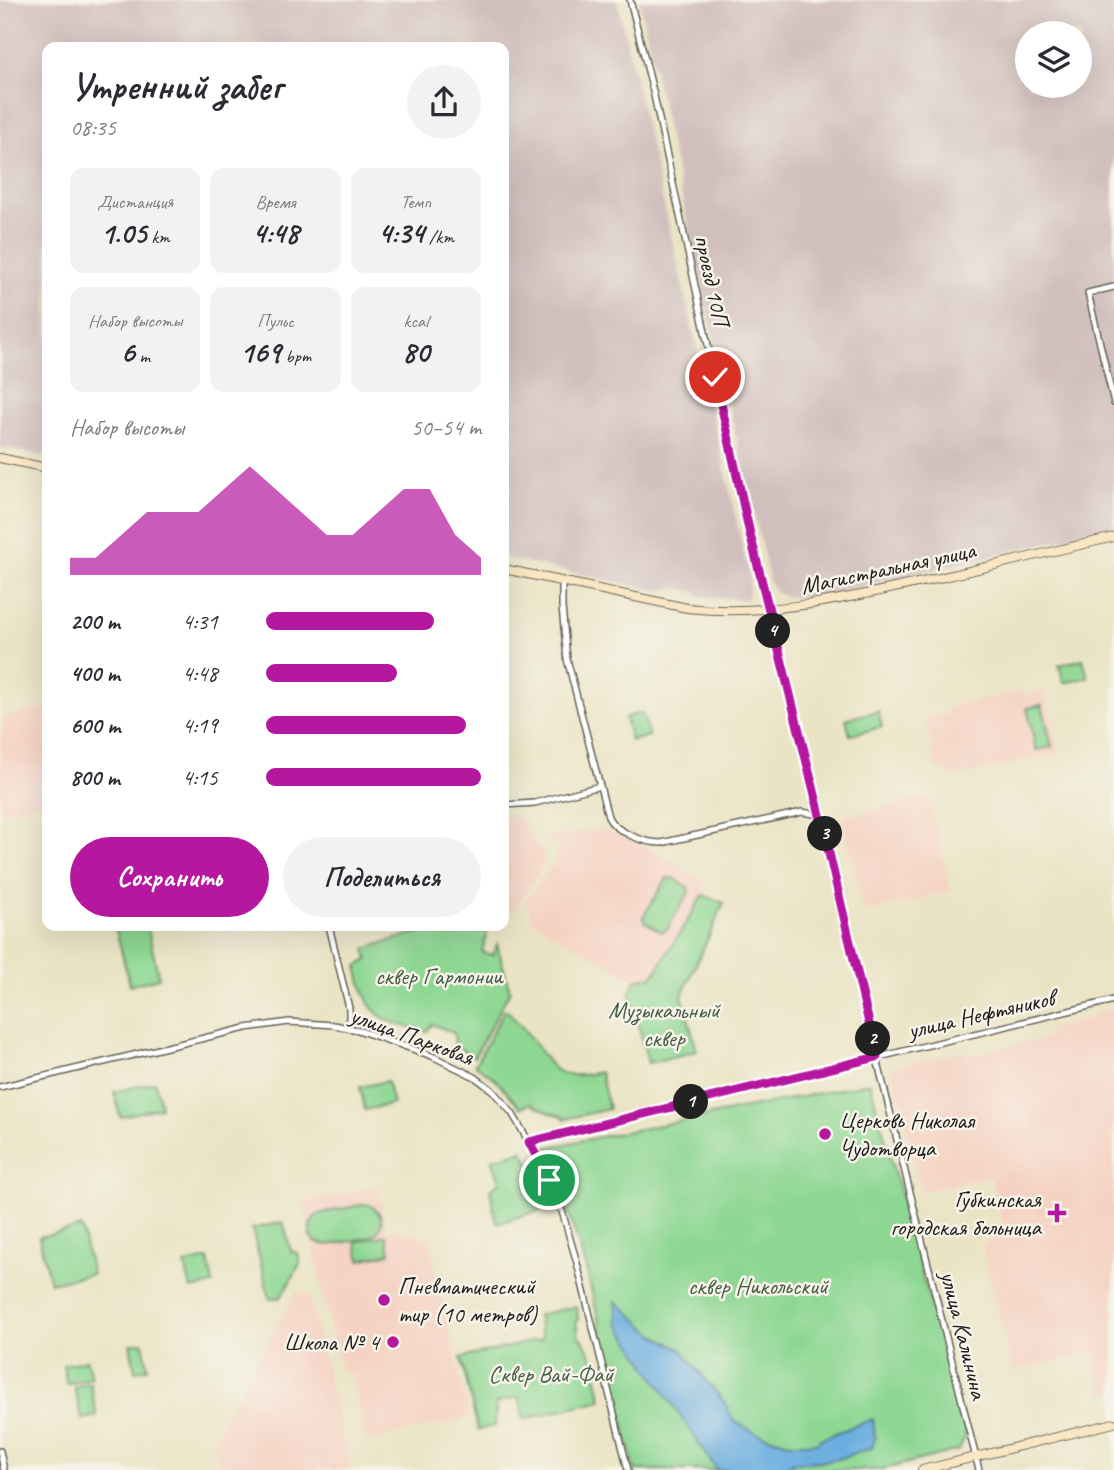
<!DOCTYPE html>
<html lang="ru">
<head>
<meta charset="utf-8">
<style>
	:root { --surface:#fff; --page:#f2f2f3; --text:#2b2b33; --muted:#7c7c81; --accent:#b5179e }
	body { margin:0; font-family:Caveat,sans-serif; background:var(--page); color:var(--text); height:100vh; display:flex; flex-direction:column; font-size:26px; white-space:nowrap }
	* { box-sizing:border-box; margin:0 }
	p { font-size:23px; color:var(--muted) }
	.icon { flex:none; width:38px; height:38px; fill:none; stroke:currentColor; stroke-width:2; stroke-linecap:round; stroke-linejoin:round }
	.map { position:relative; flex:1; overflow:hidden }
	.panel { position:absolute; left:42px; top:42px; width:467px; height:889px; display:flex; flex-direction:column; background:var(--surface); border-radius:14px; box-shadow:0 7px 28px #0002 }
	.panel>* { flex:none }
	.controls { position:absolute; left:1015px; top:21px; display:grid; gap:14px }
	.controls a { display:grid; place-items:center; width:77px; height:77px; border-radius:50%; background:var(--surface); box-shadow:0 7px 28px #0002; font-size:35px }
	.pin { position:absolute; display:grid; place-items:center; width:60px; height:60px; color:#fff; margin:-30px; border:4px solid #fff; border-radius:50%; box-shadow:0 2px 7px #0007 }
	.km { position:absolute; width:35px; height:35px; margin:-18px; border-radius:50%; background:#222; color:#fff; font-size:19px; line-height:35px; text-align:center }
	.round { display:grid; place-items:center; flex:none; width:74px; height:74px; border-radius:37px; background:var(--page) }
	.headline { display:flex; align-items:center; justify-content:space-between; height:119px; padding:0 28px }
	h1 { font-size:38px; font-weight:600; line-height:52px }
	.metrics { display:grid; grid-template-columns:repeat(3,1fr); gap:10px; height:119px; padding:7px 28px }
	.metrics div { display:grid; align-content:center; border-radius:14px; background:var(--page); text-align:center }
	.metrics b { font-size:30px; font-weight:600 }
	.metrics small { font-size:19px; font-weight:400 }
	.metrics p { font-size:19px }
	.chart { height:196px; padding:14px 28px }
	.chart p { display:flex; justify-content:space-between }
	.chart svg { width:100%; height:126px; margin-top:7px; fill:var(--accent); opacity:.7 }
	.button { display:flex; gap:14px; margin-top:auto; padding:14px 28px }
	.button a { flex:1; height:80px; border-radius:42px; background:var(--accent); color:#fff; font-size:28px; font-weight:600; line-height:80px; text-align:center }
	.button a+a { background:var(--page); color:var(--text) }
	ul { padding:0 28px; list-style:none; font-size:23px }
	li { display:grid; grid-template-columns:112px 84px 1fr; align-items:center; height:52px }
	li i { height:18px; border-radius:9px; background:var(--accent) }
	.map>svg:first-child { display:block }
	.built { fill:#f5d2c2 }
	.industrial { fill:#d1bfbd; fill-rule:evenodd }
	.green { fill:#8dd793; stroke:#547a58; stroke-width:2 }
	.water { fill:#6baee0; stroke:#44657e; stroke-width:2 }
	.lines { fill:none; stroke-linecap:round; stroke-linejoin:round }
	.street-casing { stroke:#646257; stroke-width:8 }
	.secondary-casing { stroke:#646257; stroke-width:10 }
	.street { stroke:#fff; stroke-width:5 }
	.secondary { stroke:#f9e7c3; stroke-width:8 }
	.route-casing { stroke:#fff; stroke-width:14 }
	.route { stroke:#b5179e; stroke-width:9 }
	.poi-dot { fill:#b5179e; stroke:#f7f3e8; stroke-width:2.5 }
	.labels { text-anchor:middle; stroke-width:5; stroke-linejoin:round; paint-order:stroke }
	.street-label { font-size:24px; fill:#1c1c1c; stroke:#f7f3e8 }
	.park-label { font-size:24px; fill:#445d46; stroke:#f7f3e8 }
	.poi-label { font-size:24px; fill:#1c1c1c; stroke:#f7f3e8; text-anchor:start }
</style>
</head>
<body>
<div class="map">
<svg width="1114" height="1470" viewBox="0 0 1114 1470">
	<rect width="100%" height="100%" fill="#f7f3e8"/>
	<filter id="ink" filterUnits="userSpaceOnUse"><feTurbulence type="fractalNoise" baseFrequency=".0143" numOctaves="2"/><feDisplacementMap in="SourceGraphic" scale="14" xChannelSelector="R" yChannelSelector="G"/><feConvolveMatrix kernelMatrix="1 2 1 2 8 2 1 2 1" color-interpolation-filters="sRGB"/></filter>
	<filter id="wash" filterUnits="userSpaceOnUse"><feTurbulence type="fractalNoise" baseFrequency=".00686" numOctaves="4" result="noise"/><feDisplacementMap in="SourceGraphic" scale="28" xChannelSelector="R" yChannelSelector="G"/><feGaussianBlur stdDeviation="1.57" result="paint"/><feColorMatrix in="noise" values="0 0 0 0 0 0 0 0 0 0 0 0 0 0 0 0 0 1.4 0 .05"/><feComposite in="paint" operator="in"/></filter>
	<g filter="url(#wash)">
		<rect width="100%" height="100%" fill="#eae4c5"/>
		<g class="built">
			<polygon points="1023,690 1025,695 1044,690 1059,752 950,778 947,767 937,770 925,719 948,714 947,708"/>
			<polygon points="47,707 47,802 0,813 0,731 3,730 1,717"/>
			<polygon points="928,797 951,891 864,913 841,817"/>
			<polygon points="516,814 545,856 544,865 504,925 504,817"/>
			<polygon points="605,829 651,849 704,881 703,895 653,977 635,980 532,921 527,900 560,850 549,840 551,836"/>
			<polygon points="1114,1008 1114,1391 1104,1394 1094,1352 1012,1371 982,1245 1005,1233 991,1176 922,1192 891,1068 964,1051 966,1056 1050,1037 1048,1029 1093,1018 1095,1013"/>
			<polygon points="377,1186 387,1229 428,1238 469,1417 366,1442 350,1372 341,1373 302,1203"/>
			<polygon points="296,1292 309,1295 349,1467 346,1470 220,1470 213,1439"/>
		</g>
		<g class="industrial">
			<polygon points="0,0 617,0 750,579 748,600 700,596 692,591 674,588 660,591 504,558 504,47 47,47 47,457 0,447"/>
			<path d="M639,0H1114V527L829,594L799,598L784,596L776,592L770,583L689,229ZM1027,33H1080V86H1027Z"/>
		</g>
		<g class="green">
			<polygon points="1083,659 1088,677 1064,683 1059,665"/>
			<polygon points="1042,705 1052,747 1036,750 1027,708"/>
			<polygon points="878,711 882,727 850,735 846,719"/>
			<polygon points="642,713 649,736 631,741 625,717"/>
			<polygon points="667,878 673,878 688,887 689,892 667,929 662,932 645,922 643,917"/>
			<polygon points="703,895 724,903 682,995 697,1051 648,1063 630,992 635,980 653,976"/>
			<polygon points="115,926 147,926 159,978 130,985"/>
			<path d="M437,926H489L482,952L493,955L497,944L510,991L474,1057L455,1045L454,1033L432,1024L427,1031C377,1021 368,1016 357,966L368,960L365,949Z"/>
			<path d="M504,1010L508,1011C515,1020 523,1027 529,1036C555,1070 554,1082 600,1072L609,1109L564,1119L563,1116L550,1113L530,1103L521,1108L495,1079L475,1065Z"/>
			<polygon points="387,1081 393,1104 365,1110 360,1087"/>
			<polygon points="155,1082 161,1107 120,1117 114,1092"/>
			<polygon points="870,1083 966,1435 959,1450 880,1470 635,1470 585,1264 567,1208 542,1155 545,1148"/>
			<polygon points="523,1151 551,1207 499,1223 496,1221 490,1190 500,1182 492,1159"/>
			<path d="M366,1204C378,1207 388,1222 376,1233C370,1239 358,1239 350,1241C333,1245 307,1251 310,1225L315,1217L322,1213Z"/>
			<polygon points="283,1222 291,1251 298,1253 300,1264 281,1297 270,1299 252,1229"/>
			<polygon points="81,1227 92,1274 50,1283 39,1237"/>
			<polygon points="386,1235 390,1253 360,1260 356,1242"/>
			<polygon points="208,1259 213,1284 191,1289 185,1264"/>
			<polygon points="577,1306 578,1321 576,1322 579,1338 582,1338 592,1357 602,1400 524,1419 519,1397 496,1403 495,1426 478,1430 461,1358 542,1339 538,1315"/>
			<polygon points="143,1342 148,1368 135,1371 130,1344"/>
			<polygon points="87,1360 91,1378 67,1384 63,1365"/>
			<polygon points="90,1383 97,1416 82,1419 74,1387"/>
		</g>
		<polygon class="water" points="616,1301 656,1336 680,1348 725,1403 733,1420 756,1433 789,1443 817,1443 822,1438 873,1419 875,1438 872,1448 834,1460 793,1463 777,1470 717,1470 618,1324"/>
	</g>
	<g filter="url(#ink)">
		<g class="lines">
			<defs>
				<g id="street">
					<polyline points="630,0 653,91 749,535 820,815 874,1047 979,1470"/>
					<polyline points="1114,287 1088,293 1114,403"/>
					<path d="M562,582V607L567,659L608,817C615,832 645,843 661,843L802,812L820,815"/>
					<polyline points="504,805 535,803 600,786"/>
					<polyline points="329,926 349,1008 349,1028"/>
					<polyline points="0,1087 246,1028 289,1022 334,1025 358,1030 432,1056 475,1077 492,1090 512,1113 529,1142 562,1211 577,1263 628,1470"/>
					<polyline points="529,1142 1114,1000"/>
					<polyline points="0,1451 4,1470"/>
				</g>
				<g id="secondary">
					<polyline points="0,458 47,468"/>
					<path d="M504,569L687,608C770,617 850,598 931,580C992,566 1053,551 1114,537"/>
					<polyline points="922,1470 1114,1423"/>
				</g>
			</defs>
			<use href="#street" class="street-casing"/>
			<use href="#secondary" class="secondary-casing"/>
			<use href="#street" class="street"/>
			<use href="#secondary" class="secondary"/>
		</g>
	</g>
	<g class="lines" filter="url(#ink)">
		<defs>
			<polyline id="route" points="549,1180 529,1142 877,1057 820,815 750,534 715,377"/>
		</defs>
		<use href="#route" class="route-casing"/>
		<use href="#route" class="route"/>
	</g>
	<g class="poi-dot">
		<circle cx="825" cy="1134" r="7"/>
		<path d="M1053.5 1202.5h7v7h7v7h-7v7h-7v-7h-7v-7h7z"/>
		<circle cx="384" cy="1300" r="7"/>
		<circle cx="393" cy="1342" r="7"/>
	</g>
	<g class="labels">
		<g class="street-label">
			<text transform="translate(712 280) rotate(78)" y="8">проезд 10П</text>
			<text transform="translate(888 568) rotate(-12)" y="8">Магистральная улица</text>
			<text transform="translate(981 1014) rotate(-13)" y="8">улица Нефтяников</text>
			<text transform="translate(412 1036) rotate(20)" y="8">улица Парковая</text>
			<text transform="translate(964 1335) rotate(76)" y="8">улица Калинина</text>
		</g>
		<g class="park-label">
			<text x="439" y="984">сквер Гармонии</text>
			<text x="664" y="1018">Музыкальный<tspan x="664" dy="28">сквер</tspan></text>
			<text x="758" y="1294">сквер Никольский</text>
			<text x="551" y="1382">Сквер Вай-Фай</text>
		</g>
		<g class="poi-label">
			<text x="839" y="1128">Церковь Николая<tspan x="839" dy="28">Чудотворца</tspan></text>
			<text x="1041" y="1207" text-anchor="end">Губкинская<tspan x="1041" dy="28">городская больница</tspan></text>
			<text x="398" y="1294">Пневматический<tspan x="398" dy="28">тир (10 метров)</tspan></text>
			<text x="379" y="1350" text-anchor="end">Школа № 4</text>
		</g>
	</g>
</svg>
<div class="controls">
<a><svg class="icon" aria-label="layers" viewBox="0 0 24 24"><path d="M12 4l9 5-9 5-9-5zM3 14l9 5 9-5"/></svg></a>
</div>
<div class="pin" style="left:549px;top:1180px;background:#1e9e55"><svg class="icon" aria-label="arrive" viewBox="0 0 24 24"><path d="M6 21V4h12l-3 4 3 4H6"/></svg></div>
<div class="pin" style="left:715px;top:377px;background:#d93025"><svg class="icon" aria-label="check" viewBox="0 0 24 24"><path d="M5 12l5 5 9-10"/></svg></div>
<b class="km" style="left:691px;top:1102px">1</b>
<b class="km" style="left:873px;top:1039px">2</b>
<b class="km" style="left:825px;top:834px">3</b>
<b class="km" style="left:773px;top:631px">4</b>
<section class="panel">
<div class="headline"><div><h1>Утренний забег</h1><p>08:35</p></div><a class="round"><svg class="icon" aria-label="share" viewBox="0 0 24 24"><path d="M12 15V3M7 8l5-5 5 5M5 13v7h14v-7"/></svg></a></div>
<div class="metrics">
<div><p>Дистанция</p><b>1.05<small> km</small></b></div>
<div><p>Время</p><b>4:48</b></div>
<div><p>Темп</p><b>4:34<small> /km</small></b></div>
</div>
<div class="metrics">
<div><p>Набор высоты</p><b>6<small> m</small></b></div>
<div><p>Пульс</p><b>169<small> bpm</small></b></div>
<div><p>kcal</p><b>80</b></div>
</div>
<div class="chart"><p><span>Набор высоты</span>50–54 m</p>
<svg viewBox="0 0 160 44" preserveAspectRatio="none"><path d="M0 44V38L10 38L20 30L30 22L40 22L50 22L60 14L70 6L80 14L90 22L100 30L110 30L120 22L130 14L140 14L150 30L160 38V44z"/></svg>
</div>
<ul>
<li><b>200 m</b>4:31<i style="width:78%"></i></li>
<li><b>400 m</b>4:48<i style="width:61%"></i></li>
<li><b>600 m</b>4:19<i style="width:93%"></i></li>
<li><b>800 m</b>4:15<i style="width:100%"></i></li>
</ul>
<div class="button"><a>Сохранить</a><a>Поделиться</a></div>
</section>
</div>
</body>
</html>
